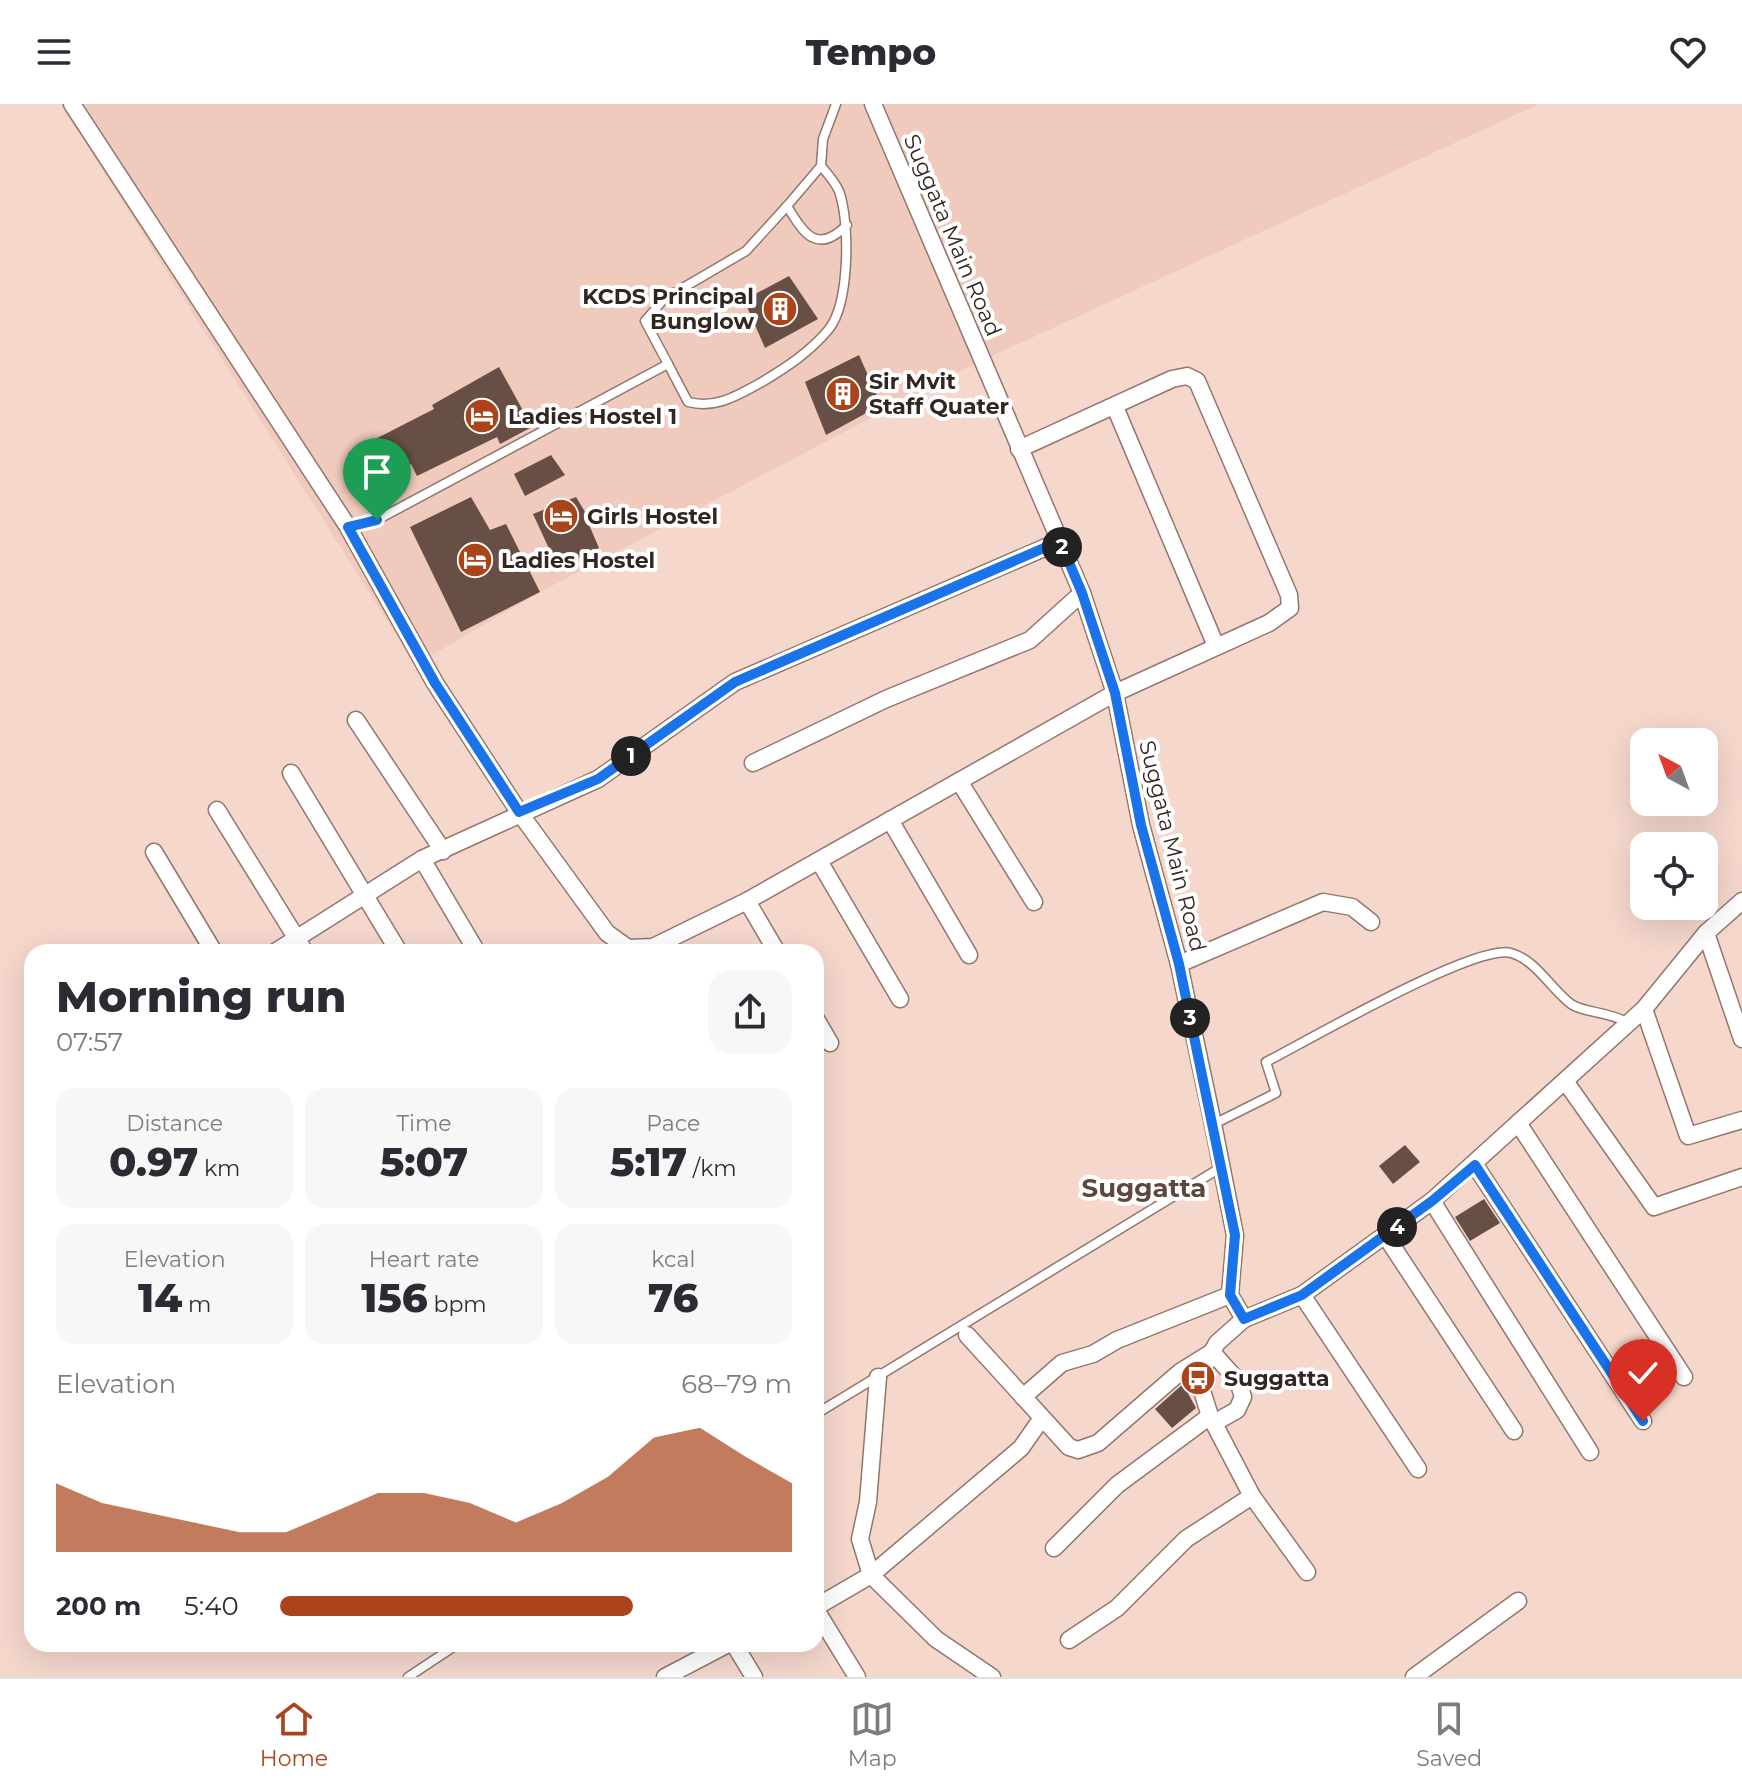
<!DOCTYPE html>
<html lang="en">
<head>
<meta charset="utf-8">
<style>
	:root { --surface:#fff; --page:#f7f7f7; --text:#2b2b33; --muted:#7c7c81; --line:#e1e1e2; --accent:#aa441a }
	body { margin:0; font-family:Montserrat,sans-serif; background:var(--page); color:var(--text); height:100vh; display:flex; flex-direction:column; font-size:30px; white-space:nowrap }
	* { box-sizing:border-box; margin:0 }
	p { font-size:26px; color:var(--muted) }
	.icon { flex:none; width:44px; height:44px; fill:none; stroke:currentColor; stroke-width:2; stroke-linecap:round; stroke-linejoin:round }
	.map { position:relative; flex:1; overflow:hidden }
	.panel { position:absolute; left:24px; top:840px; width:800px; height:708px; display:flex; flex-direction:column; background:var(--surface); border-radius:24px; box-shadow:0 8px 32px #0002 }
	.panel>* { flex:none }
	.needle { width:52px; rotate:319deg }
	.fabs { position:absolute; left:1630px; top:624px; display:grid; gap:16px }
	.fabs a { display:grid; place-items:center; width:88px; height:88px; border-radius:16px; background:var(--surface); box-shadow:0 8px 32px #0002; font-size:40px }
	.pin { position:absolute; display:grid; place-items:center; width:68px; height:68px; color:#fff; margin:-82px -34px; border-radius:50% 50% 50% 0; rotate:-45deg; box-shadow:0 0 8px #0007 }
	.pin .icon { rotate:45deg }
	.km { position:absolute; width:40px; height:40px; margin:-20px; border-radius:50%; background:#222; color:#fff; font-size:22px; line-height:40px; text-align:center }
	.round { display:grid; place-items:center; flex:none; width:84px; height:84px; border-radius:24px; background:var(--page) }
	.overview { display:flex; align-items:center; justify-content:space-between; height:136px; padding:0 32px }
	h1 { font-size:44px; font-weight:800; line-height:60px }
	.stats { display:grid; grid-template-columns:repeat(3,1fr); gap:12px; height:136px; padding:8px 32px }
	.stats div { display:grid; align-content:center; border-radius:20px; background:var(--page); text-align:center }
	.stats b { font-size:40px; font-weight:800 }
	.stats small { font-size:22px; font-weight:400 }
	.stats p { font-size:22px }
	.chart { height:224px; padding:16px 32px }
	.chart p { display:flex; justify-content:space-between }
	.chart svg { width:100%; height:144px; margin-top:8px; fill:var(--accent); opacity:.7 }
	ul { padding:0 32px; list-style:none; font-size:26px }
	li { display:grid; grid-template-columns:128px 96px 1fr; align-items:center; height:60px }
	li i { height:20px; border-radius:10px; background:var(--accent) }
	header { display:flex; justify-content:space-between; align-items:center; height:104px; padding:0 32px; background:var(--surface); font-size:36px; font-weight:800 }
	.tab-bar { display:flex; justify-content:space-around; align-items:center; height:112px; border-top:2px solid var(--line); background:var(--surface); font-size:22px; color:var(--muted) }
	.tab-bar a { display:grid; justify-items:center; gap:4px }
	.tab-bar .on { color:var(--accent) }
	.map>svg:first-child { display:block }
	.built { fill:#efcabd }
	.building { fill:#684f46 }
	.lines { fill:none; stroke-linecap:round; stroke-linejoin:round }
	.service-casing { stroke:#91776d; stroke-width:11 }
	.minor-casing { stroke:#91776d; stroke-width:19 }
	.service { stroke:#fff; stroke-width:8 }
	.minor { stroke:#fff; stroke-width:16 }
	.route-casing { stroke:#fff; stroke-width:16 }
	.route { stroke:#1a73e8; stroke-width:10 }
	.labels { text-anchor:middle; stroke-width:8; stroke-linejoin:round; paint-order:stroke }
	.street-label { font-size:22px; fill:#312622; stroke:#fff }
	.poi-label { font-size:22px; font-weight:bold; fill:#312622; stroke:#fff; text-anchor:start }
	.quarter-label { font-size:26px; font-weight:bold; fill:#5e463d; stroke:#fff }
</style>
</head>
<body>
<header><svg class="icon" aria-label="menu" viewBox="0 0 24 24"><path d="M4 6h16M4 12h16M4 18h16"/></svg>Tempo<svg class="icon" aria-label="heart" viewBox="0 0 24 24"><path d="M12 20l-8-8c-3-5 5-10 8-4 3-6 11-1 8 4z"/></svg></header>
<div class="map">
<svg width="1742" height="1573" viewBox="0 0 1742 1573">
	<rect width="100%" height="100%" fill="#f5d7cc"/>
	<polygon class="built" points="61,0 1539,0 966,264 540,488 415,561"/>
	<g class="building">
		<polygon points="789,172 818,215 765,244 744,196"/>
		<polygon points="859,251 881,301 826,331 805,278"/>
		<polygon points="499,263 532,323 500,340 497,333 417,372 411,360 388,372 391,376 368,388 348,349 434,305 432,301"/>
		<polygon points="551,351 565,371 525,392 514,370"/>
		<polygon points="471,393 490,426 506,420 540,488 461,528 410,423"/>
		<polygon points="576,393 593,421 590,423 599,444 558,464 533,410"/>
		<polygon points="1405,1041 1420,1058 1393,1080 1379,1062"/>
		<polygon points="1484,1095 1500,1119 1470,1137 1455,1113"/>
		<polygon points="1183,1280 1196,1304 1172,1324 1155,1305"/>
	</g>
	<g class="lines">
		<defs>
			<g id="service">
				<path d="M787,102C804,130 817,151 847,121"/>
				<path d="M668,260L688,298C716,305 737,292 762,278C787,263 810,248 829,225C850,198 850,117 839,87C835,78 827,69 821,62"/>
				<polyline points="348,423 377,416 668,260 645,217 664,195 746,147 787,102 821,62 823,35 836,0"/>
				<path d="M1214,1020L1276,989L1266,958C1307,937 1476,839 1511,849C1536,856 1551,885 1571,900C1583,909 1609,907 1628,919"/>
				<polyline points="816,1310 1220,1064"/>
				<polyline points="408,1573 458,1540"/>
			</g>
			<g id="minor">
				<polyline points="72,0 348,423 435,579 519,708 607,829 628,844 653,843 747,797 1115,589 1269,519 1290,504 1289,491 1197,277 1187,272 1172,275 1019,345"/>
				<polyline points="873,0 1082,489 1115,589 1141,721 1179,860 1213,1020 1235,1131 1230,1191 1244,1215 1302,1191 1432,1097 1644,905 1706,829 1742,797"/>
				<polyline points="1115,303 1216,542"/>
				<polyline points="356,616 443,747"/>
				<polyline points="753,659 886,595 1030,536 1082,489"/>
				<polyline points="291,669 399,848"/>
				<polyline points="959,677 1034,798"/>
				<polyline points="217,706 305,848"/>
				<polyline points="890,716 969,851"/>
				<polyline points="154,748 214,848"/>
				<polyline points="422,755 477,848"/>
				<polyline points="819,757 900,895"/>
				<polyline points="747,797 777,848"/>
				<polyline points="1706,829 1742,935"/>
				<polyline points="275,848 422,755 598,675 735,578 1060,437"/>
				<polyline points="1179,860 1323,798 1352,803 1371,818"/>
				<polyline points="1644,905 1688,1032 1742,1016"/>
				<polyline points="816,915 830,939"/>
				<polyline points="1565,977 1654,1103 1742,1073"/>
				<polyline points="1518,1019 1684,1273"/>
				<polyline points="1475,1061 1643,1317"/>
				<polyline points="1432,1097 1590,1348"/>
				<polyline points="1385,1131 1514,1327"/>
				<polyline points="1302,1191 1418,1365"/>
				<polyline points="967,1231 1069,1343 1078,1346 1098,1339 1180,1268 1212,1248 1238,1277 1243,1293 1237,1306 1214,1319"/>
				<polyline points="878,1273 868,1398 860,1435 871,1471 936,1535 992,1573"/>
				<polyline points="1023,1293 1062,1259 1093,1250 1117,1236 1230,1191"/>
				<polyline points="1252,1392 1307,1468"/>
				<polyline points="1054,1444 1117,1381 1210,1312"/>
				<polyline points="816,1503 871,1471 1021,1344 1042,1314"/>
				<polyline points="816,1506 857,1573"/>
				<polyline points="1069,1536 1117,1504 1186,1435 1252,1392 1210,1312 1198,1274 1217,1239 1244,1215"/>
				<polyline points="734,1540 754,1573"/>
				<polyline points="665,1573 728,1540"/>
				<polyline points="1414,1573 1518,1497"/>
			</g>
		</defs>
		<use href="#service" class="service-casing"/>
		<use href="#minor" class="minor-casing"/>
		<use href="#service" class="service"/>
		<use href="#minor" class="minor"/>
	</g>
	<g class="lines">
		<defs>
			<polyline id="route" points="377,416 348,423 435,579 519,708 598,675 735,578 1060,437 1082,489 1115,589 1141,721 1179,860 1235,1131 1230,1191 1244,1215 1302,1191 1432,1097 1475,1061 1643,1317"/>
		</defs>
		<use href="#route" class="route-casing"/>
		<use href="#route" class="route"/>
	</g>
	<defs>
		<symbol id="building-disc" viewBox="-11 -11 22 22"><circle r="9.5" fill="#aa441a" stroke="#fff"/><path d="M-4-6H4V6H1V3H-1V6H-4ZM-2.5-4.3h1.7v1.8h-1.7ZM.8-4.3h1.7v1.8H.8ZM-2.5-1h1.7V.8h-1.7ZM.8-1h1.7V.8H.8Z" fill="#fff"/></symbol>
		<symbol id="hotel-disc" viewBox="-11 -11 22 22"><circle r="9.5" fill="#aa441a" stroke="#fff"/><path d="M-6-4.5h1.5V1H6V5H4.5V3h-9V5H-6ZM-4 0a1.8 1.8 0 1 1 3.6 0ZM.5 0V-2.5h3Q6-2.5 6 0Z" fill="#fff"/></symbol>
		<symbol id="bus-disc" viewBox="-11 -11 22 22"><circle r="9.5" fill="#aa441a" stroke="#fff"/><path d="M-5-6H5V4H4V6H2V4H-2V6H-4V4H-5ZM-3.5-4V0h7V-4ZM-3.5 1.2v1.5H-2V1.2ZM2 1.2v1.5H3.5V1.2Z" fill="#fff"/></symbol>
	</defs>
	<g fill-rule="evenodd">
		<use href="#building-disc" x="760" y="185" width="40" height="40"/>
		<use href="#building-disc" x="823" y="270" width="40" height="40"/>
		<use href="#hotel-disc" x="462" y="292" width="40" height="40"/>
		<use href="#hotel-disc" x="541" y="392" width="40" height="40"/>
		<use href="#hotel-disc" x="455" y="436" width="40" height="40"/>
		<use href="#bus-disc" x="1178" y="1254" width="40" height="40"/>
	</g>
	<g class="labels">
		<g class="street-label">
			<text transform="translate(953 131) rotate(67)" y="8">Suggata Main Road</text>
			<text transform="translate(1173 742) rotate(76)" y="8">Suggata Main Road</text>
		</g>
		<g class="poi-label">
			<text x="754" y="200" text-anchor="end">KCDS Principal<tspan x="754" dy="25">Bunglow</tspan></text>
			<text x="869" y="285">Sir Mvit<tspan x="869" dy="25">Staff Quater</tspan></text>
			<text x="508" y="320">Ladies Hostel 1</text>
			<text x="587" y="420">Girls Hostel</text>
			<text x="501" y="464">Ladies Hostel</text>
			<text x="1224" y="1282">Suggatta</text>
		</g>
		<g class="quarter-label">
			<text x="1144" y="1093">Suggatta</text>
		</g>
	</g>
</svg>
<div class="fabs">
<a><svg class="needle" viewBox="-14 -14 28 28"><path d="M0-13l5 13h-10z" fill="#e53935"/><path d="M0 13l5-13h-10z" fill="#7c7c81"/></svg></a>
<a><svg class="icon" aria-label="locate" viewBox="0 0 24 24"><circle cx="12" cy="12" r="6"/><path d="M12 2v4M12 18v4M2 12h4M18 12h4"/></svg></a>
</div>
<div class="pin" style="left:377px;top:416px;background:#1e9e55"><svg class="icon" aria-label="arrive" viewBox="0 0 24 24"><path d="M6 21V4h12l-3 4 3 4H6"/></svg></div>
<div class="pin" style="left:1643px;top:1317px;background:#d93025"><svg class="icon" aria-label="check" viewBox="0 0 24 24"><path d="M5 12l5 5 9-10"/></svg></div>
<b class="km" style="left:631px;top:652px">1</b>
<b class="km" style="left:1062px;top:443px">2</b>
<b class="km" style="left:1190px;top:914px">3</b>
<b class="km" style="left:1397px;top:1123px">4</b>
<section class="panel">
<div class="overview"><div><h1>Morning run</h1><p>07:57</p></div><a class="round"><svg class="icon" aria-label="share" viewBox="0 0 24 24"><path d="M12 15V3M7 8l5-5 5 5M5 13v7h14v-7"/></svg></a></div>
<div class="stats">
<div><p>Distance</p><b>0.97<small> km</small></b></div>
<div><p>Time</p><b>5:07</b></div>
<div><p>Pace</p><b>5:17<small> /km</small></b></div>
</div>
<div class="stats">
<div><p>Elevation</p><b>14<small> m</small></b></div>
<div><p>Heart rate</p><b>156<small> bpm</small></b></div>
<div><p>kcal</p><b>76</b></div>
</div>
<div class="chart"><p><span>Elevation</span>68–79 m</p>
<svg viewBox="0 0 160 44" preserveAspectRatio="none"><path d="M0 44V23L10 29L20 32L30 35L40 38L50 38L60 32L70 26L80 26L90 29L100 35L110 29L120 21L130 9L140 6L150 15L160 23V44z"/></svg>
</div>
<ul>
<li><b>200 m</b>5:40<i style="width:69%"></i></li>
</ul>
</section>
</div>
<nav class="tab-bar">
<a class="on"><svg class="icon" aria-label="home" viewBox="0 0 24 24"><path d="M3 11l9-7 9 7M6 9v11h12V9"/></svg>Home</a>
<a><svg class="icon" aria-label="map" viewBox="0 0 24 24"><path d="M3 6l6-2 6 2 6-2v14l-6 2-6-2-6 2zM9 4v14M15 6v14"/></svg>Map</a>
<a><svg class="icon" aria-label="saved" viewBox="0 0 24 24"><path d="M7 4h10v16l-5-4-5 4z"/></svg>Saved</a>
</nav>
</body>
</html>
